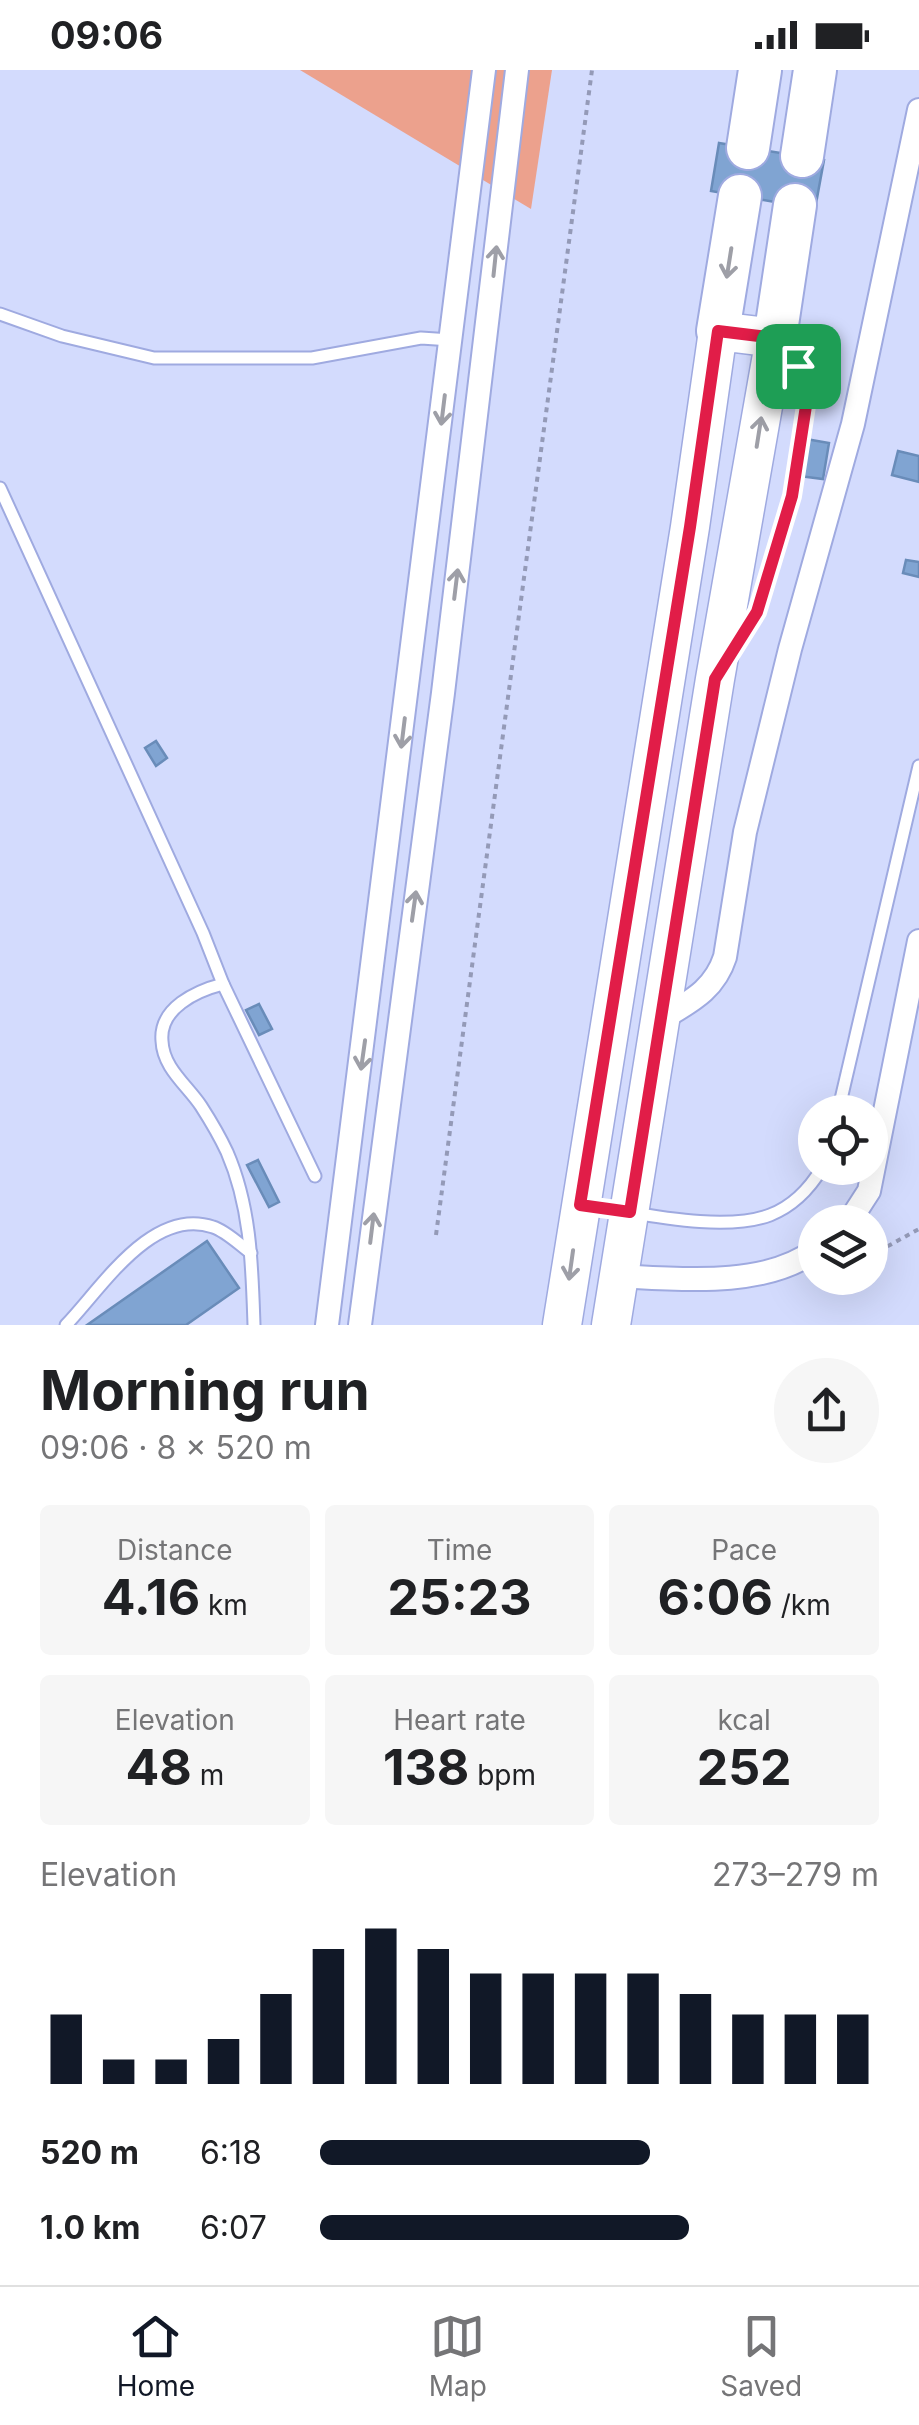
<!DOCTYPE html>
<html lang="en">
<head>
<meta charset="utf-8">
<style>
	:root { --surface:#fff; --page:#f6f6f6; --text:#202124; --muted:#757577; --line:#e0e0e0; --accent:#111827 }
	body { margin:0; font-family:Inter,sans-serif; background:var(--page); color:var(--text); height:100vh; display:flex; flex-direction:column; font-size:38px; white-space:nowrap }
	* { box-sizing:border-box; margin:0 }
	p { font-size:32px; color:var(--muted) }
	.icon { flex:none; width:55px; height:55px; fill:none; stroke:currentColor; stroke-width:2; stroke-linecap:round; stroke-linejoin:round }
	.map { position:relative; height:1255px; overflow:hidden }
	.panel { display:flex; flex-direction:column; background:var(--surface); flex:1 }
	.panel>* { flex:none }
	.fabs { position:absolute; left:798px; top:1025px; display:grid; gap:20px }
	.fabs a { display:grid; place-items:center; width:90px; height:90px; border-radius:50%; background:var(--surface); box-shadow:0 10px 40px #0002; font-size:50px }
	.pin { position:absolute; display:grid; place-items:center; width:85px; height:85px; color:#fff; margin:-42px; border-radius:20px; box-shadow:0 5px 15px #0006 }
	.round { display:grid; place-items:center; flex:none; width:105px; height:105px; border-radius:52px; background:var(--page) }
	.summary { display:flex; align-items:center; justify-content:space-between; height:170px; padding:0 40px }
	h1 { font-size:55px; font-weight:700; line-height:75px }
	.stats { display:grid; grid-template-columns:repeat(3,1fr); gap:15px; height:170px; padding:10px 40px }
	.stats div { display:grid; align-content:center; border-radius:10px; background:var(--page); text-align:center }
	.stats b { font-size:50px; font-weight:700 }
	.stats small { font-size:28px; font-weight:400 }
	.stats p { font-size:28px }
	.chart { height:280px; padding:20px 40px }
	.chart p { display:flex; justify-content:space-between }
	.chart svg { width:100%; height:180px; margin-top:10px; stroke:var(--accent); stroke-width:6 }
	ul { padding:0 40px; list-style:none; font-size:32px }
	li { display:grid; grid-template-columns:160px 120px 1fr; align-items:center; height:75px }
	li i { height:25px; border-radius:12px; background:var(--accent) }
	.status { display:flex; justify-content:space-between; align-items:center; height:70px; padding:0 50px; background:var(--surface); direction:ltr }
	.status svg { height:28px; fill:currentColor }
	.dock { display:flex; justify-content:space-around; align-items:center; height:140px; border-top:2px solid var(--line); background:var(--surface); font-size:28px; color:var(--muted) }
	.dock a { display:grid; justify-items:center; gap:5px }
	.dock .active { color:var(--accent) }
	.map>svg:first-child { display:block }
	.green { fill:#eca18d }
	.building { fill:#80a4d2; stroke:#698cb9; stroke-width:2.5 }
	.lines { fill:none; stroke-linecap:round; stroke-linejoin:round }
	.lane-casing { stroke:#9faae0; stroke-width:15 }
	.street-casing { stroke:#9faae0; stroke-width:26 }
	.primary-casing { stroke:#9faae0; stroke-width:41 }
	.highway-casing { stroke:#9faae0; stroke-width:46 }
	.path { stroke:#949ab7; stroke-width:4; stroke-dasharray:5 5; stroke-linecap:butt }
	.lane { stroke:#fff; stroke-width:11 }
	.street { stroke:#fff; stroke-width:22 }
	.primary { stroke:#fff; stroke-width:38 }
	.highway { stroke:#fff; stroke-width:42 }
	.oneway { stroke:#9e9fa7 }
	.route-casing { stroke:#fff; stroke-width:20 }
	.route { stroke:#e11d48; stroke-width:12 }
</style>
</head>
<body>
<div class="status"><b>09:06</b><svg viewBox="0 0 49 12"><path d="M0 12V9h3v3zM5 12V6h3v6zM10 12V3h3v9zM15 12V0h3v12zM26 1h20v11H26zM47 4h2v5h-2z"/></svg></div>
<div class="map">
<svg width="919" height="1255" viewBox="0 0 919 1255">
	<rect width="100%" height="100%" fill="#d3dbfd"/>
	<polygon class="green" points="300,0 552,0 531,139"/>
	<g class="building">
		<polygon points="719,73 824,90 815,139 711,121"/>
		<polygon points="806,369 829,373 823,409 799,406"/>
		<polygon points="898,381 919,386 919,412 892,405"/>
		<polygon points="906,490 919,492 919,507 903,503"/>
		<polygon points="156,671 167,688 156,696 145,678"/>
		<polygon points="259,934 272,959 259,965 246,940"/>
		<polygon points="258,1090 279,1132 269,1137 247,1095"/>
		<polygon points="207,1171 239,1218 186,1255 87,1255"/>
	</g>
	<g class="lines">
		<defs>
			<g id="lane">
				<polyline points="0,244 62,266 154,288 312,288 421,268 451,270"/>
				<polyline points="0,418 203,863 223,914 315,1106"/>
				<polyline points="736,576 757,542 792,426 809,323 798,296 781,275"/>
				<path d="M223,914C196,921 159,938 162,971C163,998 187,1015 201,1036C210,1050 220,1067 227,1082C251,1137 252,1196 254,1255"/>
				<polyline points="838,1042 919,696"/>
				<path d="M589,1136C640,1143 722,1163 770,1145C793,1136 810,1118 822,1098"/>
				<path d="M66,1255C101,1219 152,1136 213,1157C226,1161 240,1175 251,1183"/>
			</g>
			<g id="street">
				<path d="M660,950C689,932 714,921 725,887L745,762L790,579L853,354L919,40"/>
				<polyline points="849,1152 869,1121 919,871"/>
				<path d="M619,1206C678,1209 766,1218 815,1180"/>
				<polyline points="327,1255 484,0"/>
				<polyline points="360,1255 443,623 517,0"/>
			</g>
			<polyline id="primary" points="562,1255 690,457 718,261 775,268 715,609 611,1255"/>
			<g id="highway">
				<polyline points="748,78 760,0"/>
				<polyline points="802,86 815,0"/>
				<polyline points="718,261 740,126"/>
				<polyline points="775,268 795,135"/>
			</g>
		</defs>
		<use href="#lane" class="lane-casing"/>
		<use href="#street" class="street-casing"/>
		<use href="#primary" class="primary-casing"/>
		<use href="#highway" class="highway-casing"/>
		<g class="path">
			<polyline points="436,1165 592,0"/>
			<polyline points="870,1186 919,1159"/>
		</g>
		<use href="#lane" class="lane"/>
		<use href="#street" class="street"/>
		<use href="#primary" class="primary"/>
		<use href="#highway" class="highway"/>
	</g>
	<defs><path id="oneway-shaft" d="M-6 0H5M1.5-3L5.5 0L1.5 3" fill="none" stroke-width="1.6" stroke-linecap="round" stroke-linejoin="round" transform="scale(2.5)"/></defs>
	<g class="oneway">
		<use href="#oneway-shaft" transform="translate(495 191) rotate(-84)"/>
		<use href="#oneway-shaft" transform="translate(729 193) rotate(99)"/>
		<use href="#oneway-shaft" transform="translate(443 340) rotate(97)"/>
		<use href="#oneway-shaft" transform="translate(759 362) rotate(-81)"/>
		<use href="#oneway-shaft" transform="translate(456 514) rotate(-83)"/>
		<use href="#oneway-shaft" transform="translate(403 663) rotate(97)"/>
		<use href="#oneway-shaft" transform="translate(414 836) rotate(-82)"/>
		<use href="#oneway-shaft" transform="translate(363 985) rotate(98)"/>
		<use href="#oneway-shaft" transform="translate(372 1158) rotate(-83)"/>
		<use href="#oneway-shaft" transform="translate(571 1195) rotate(98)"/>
	</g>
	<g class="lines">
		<defs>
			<polygon id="route" points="718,261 775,268 798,296 808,323 792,426 757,542 715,609 630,1142 580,1135 690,457"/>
		</defs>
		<use href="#route" class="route-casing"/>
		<use href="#route" class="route"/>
	</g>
</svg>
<div class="fabs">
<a><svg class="icon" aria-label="locate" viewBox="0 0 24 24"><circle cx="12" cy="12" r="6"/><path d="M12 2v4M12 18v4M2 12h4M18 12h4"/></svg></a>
<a><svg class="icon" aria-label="layers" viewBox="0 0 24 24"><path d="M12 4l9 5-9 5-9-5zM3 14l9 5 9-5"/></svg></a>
</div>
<div class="pin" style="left:798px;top:296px;background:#1e9e55"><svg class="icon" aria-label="arrive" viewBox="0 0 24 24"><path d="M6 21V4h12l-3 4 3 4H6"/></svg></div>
</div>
<section class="panel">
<div class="summary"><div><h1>Morning run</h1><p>09:06 · 8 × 520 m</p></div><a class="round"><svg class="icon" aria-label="share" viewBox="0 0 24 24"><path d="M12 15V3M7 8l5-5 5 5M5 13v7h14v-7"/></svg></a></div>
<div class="stats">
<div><p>Distance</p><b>4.16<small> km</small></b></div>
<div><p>Time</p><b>25:23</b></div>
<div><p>Pace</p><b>6:06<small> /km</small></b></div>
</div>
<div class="stats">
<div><p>Elevation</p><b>48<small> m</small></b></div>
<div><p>Heart rate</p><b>138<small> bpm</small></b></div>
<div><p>kcal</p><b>252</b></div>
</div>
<div class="chart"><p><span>Elevation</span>273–279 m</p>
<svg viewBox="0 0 160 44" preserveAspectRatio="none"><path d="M5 44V27M15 44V38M25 44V38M35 44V33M45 44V22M55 44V11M65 44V6M75 44V11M85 44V17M95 44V17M105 44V17M115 44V17M125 44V22M135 44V27M145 44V27M155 44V27"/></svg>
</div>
<ul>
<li><b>520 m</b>6:18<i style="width:59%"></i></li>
<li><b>1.0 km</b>6:07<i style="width:66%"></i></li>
</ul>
</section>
<nav class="dock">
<a class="active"><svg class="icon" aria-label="home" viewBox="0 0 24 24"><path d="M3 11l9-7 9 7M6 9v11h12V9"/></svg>Home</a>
<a><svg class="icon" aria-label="map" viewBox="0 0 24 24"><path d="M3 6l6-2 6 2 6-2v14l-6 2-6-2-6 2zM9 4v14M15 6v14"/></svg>Map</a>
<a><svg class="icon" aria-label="saved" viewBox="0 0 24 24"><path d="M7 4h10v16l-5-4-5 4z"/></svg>Saved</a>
</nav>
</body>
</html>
